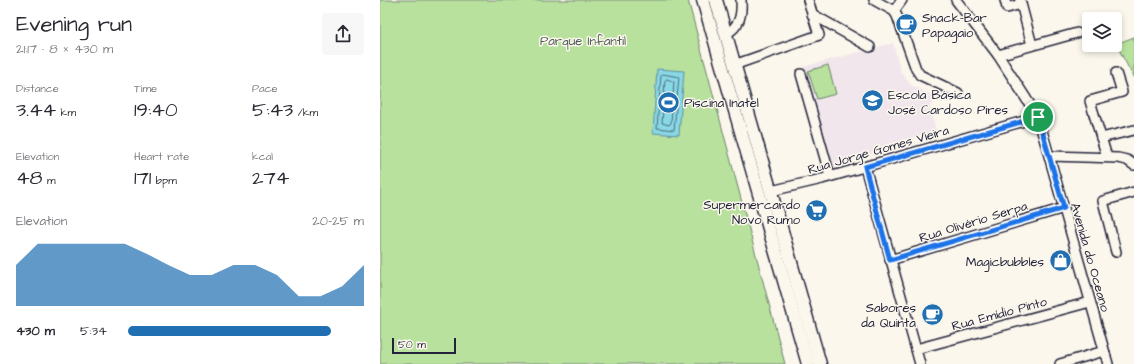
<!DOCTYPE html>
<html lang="en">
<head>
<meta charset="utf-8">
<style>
	:root { --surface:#fff; --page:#f7f7f7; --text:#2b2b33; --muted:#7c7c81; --accent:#1f6fb2 }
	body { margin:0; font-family:"Architects Daughter",sans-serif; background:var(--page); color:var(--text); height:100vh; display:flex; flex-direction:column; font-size:15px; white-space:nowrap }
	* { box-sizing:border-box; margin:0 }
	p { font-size:13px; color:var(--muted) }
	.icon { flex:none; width:22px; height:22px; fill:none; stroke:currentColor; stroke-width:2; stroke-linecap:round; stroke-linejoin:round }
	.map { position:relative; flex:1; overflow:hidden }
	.side { display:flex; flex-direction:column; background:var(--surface); width:380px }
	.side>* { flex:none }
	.tools { position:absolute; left:702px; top:12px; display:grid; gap:8px }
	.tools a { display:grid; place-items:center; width:40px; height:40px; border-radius:4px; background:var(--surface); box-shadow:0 2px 6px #0003; font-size:20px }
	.scale { position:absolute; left:12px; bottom:10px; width:64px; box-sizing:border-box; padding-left:4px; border:2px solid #22223b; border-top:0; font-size:11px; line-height:14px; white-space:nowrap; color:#22223b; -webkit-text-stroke:3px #fbf7ec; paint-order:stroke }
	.pin { position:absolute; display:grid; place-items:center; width:34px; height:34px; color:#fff; margin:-17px; border:2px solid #fff; border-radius:50%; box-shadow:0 1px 4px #0007 }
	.round { display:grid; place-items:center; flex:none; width:42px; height:42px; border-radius:4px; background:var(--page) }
	.overview { display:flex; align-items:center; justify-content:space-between; height:68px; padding:0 16px }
	h1 { font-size:22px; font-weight:600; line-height:30px }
	.metrics { display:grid; grid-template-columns:repeat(3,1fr); gap:6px; height:68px; padding:4px 16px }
	.metrics div { display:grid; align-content:center }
	.metrics b { font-size:20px; font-weight:600 }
	.metrics small { font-size:11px; font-weight:400 }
	.metrics p { font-size:11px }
	.chart { height:112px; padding:8px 16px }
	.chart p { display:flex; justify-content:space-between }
	.chart svg { width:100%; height:72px; margin-top:4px; fill:var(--accent); opacity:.7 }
	ul { padding:0 16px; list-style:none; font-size:13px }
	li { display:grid; grid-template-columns:64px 48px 1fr; align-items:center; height:30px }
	li i { height:10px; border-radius:5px; background:var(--accent) }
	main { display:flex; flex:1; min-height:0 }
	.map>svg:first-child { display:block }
	.built { fill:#f1e6ec }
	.green { fill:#b8e19d; stroke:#6d826c }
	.water { fill:#89d8e6; stroke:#608fa2 }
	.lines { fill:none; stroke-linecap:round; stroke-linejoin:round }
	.shore { stroke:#4b6b7f; stroke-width:1 }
	.minor-casing { stroke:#22223b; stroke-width:12 }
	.major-casing { stroke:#22223b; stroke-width:15 }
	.minor { stroke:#fbf7ec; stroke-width:9 }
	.major { stroke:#fbf7ec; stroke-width:12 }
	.route-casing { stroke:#fff; stroke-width:8 }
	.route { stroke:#1a73e8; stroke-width:5 }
	.labels { text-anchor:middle; stroke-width:3; stroke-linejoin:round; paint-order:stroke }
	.poi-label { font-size:13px; fill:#22223b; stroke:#fbf7ec; text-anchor:start }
	.park-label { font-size:13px; fill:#4f5b58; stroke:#fbf7ec }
	.street-label { font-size:13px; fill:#22223b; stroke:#fbf7ec }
</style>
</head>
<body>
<main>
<section class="side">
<div class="overview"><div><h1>Evening run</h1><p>21:17 · 8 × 430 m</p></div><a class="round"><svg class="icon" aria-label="share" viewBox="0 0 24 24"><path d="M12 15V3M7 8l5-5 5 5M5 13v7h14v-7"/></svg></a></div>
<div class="metrics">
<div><p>Distance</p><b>3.44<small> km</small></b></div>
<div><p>Time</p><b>19:40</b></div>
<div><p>Pace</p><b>5:43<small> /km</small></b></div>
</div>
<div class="metrics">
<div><p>Elevation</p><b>48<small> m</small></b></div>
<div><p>Heart rate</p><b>171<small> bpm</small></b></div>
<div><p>kcal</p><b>274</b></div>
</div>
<div class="chart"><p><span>Elevation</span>20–25 m</p>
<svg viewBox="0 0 160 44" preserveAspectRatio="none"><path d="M0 44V19L10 6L20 6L30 6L40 6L50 6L60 12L70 19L80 25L90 25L100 19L110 19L120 25L130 38L140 38L150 32L160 19V44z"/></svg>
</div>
<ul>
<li><b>430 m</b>5:34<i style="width:86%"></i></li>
</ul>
</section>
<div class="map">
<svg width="754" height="364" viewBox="0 0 754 364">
	<rect width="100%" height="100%" fill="#fbf7ec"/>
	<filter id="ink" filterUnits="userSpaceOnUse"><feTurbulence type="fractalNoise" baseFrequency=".025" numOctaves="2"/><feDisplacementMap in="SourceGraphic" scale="8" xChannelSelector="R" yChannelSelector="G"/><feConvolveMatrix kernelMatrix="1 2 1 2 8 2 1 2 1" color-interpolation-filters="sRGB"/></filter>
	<g filter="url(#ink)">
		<polygon class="built" points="513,43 521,72 531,85 555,96 550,106 556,131 503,146 504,150 451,166 423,67"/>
		<g class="green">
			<polygon points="0,0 308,0 405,364 0,364"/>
			<polygon points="754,37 754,78 736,44"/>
			<polygon points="448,65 456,94 437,99 428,71"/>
		</g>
		<polygon class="water" points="277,69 304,71 299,135 273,133"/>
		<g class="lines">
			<g class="shore">
				<polygon points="283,74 299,77 294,130 277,128 281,76"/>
				<polygon points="287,79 294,82 291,123 289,125 282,123 285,81"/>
			</g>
			<defs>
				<g id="minor">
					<polyline points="494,0 514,11"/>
					<polyline points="522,0 514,11 517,16 536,69 540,75 578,93"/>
					<polyline points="576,0 618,55 658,117 728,364"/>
					<polyline points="625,0 627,8 641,4"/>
					<polyline points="640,0 652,45"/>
					<polyline points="432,14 490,47"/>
					<path d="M346,34C360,26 362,15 361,0"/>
					<polyline points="618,55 697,33"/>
					<polyline points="354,65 439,35 428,0"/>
					<polyline points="421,74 450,176"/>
					<polyline points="721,138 754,130"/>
					<polyline points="670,156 738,158 747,160 754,165"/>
					<polyline points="727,157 710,101 742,92 736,73"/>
					<polyline points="485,167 540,364"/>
					<polyline points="391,191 442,179 658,117"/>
					<polyline points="736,252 723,201 754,192"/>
					<polyline points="510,260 684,208"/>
					<polyline points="536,349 710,302"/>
					<polyline points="680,364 724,351"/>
				</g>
				<g id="major">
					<polyline points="323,0 428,364"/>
					<polyline points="336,0 440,364"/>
				</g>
			</defs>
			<use href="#minor" class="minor-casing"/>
			<use href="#major" class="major-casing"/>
			<use href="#minor" class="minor"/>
			<use href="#major" class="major"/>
		</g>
	</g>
	<g class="lines" filter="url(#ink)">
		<defs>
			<polygon id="route" points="658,117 684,208 510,260 485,167"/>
		</defs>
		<use href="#route" class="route-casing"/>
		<use href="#route" class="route"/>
	</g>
	<defs>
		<symbol id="cafe-disc" viewBox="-11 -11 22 22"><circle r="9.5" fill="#1f6fb2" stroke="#fbf7ec"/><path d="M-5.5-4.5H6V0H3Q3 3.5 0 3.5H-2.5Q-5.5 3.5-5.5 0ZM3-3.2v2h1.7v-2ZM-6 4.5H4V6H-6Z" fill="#fff"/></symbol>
		<symbol id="school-disc" viewBox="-11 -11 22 22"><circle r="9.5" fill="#1f6fb2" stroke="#fbf7ec"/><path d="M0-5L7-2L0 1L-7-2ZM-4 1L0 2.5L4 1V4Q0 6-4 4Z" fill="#fff"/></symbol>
		<symbol id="stadium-disc" viewBox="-11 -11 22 22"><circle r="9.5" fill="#1f6fb2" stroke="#fbf7ec"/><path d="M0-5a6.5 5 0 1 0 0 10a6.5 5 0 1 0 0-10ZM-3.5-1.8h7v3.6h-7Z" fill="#fff"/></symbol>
		<symbol id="supermarket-disc" viewBox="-11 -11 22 22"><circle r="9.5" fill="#1f6fb2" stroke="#fbf7ec"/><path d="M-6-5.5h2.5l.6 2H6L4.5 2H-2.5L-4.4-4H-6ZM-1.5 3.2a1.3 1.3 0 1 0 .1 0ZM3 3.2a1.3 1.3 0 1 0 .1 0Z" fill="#fff"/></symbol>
		<symbol id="shop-disc" viewBox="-11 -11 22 22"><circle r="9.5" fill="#1f6fb2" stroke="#fbf7ec"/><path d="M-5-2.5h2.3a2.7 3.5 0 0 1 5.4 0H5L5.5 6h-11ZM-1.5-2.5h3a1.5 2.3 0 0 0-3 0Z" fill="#fff"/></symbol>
	</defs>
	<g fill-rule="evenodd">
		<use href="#cafe-disc" x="514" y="12" width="25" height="25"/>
		<use href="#school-disc" x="480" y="88" width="25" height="25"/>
		<use href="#stadium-disc" x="276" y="90" width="25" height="25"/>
		<use href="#supermarket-disc" x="424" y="198" width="25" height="25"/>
		<use href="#shop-disc" x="668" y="248" width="25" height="25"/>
		<use href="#cafe-disc" x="540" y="302" width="25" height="25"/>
	</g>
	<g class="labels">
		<g class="poi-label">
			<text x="542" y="22">Snack-Bar<tspan x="542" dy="15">Papagaio</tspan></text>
			<text x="508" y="99">Escola Básica<tspan x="508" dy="15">José Cardoso Pires</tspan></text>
			<text x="304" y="107">Piscina Inatel</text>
			<text x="420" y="209" text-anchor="end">Supermercardo<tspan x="420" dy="15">Novo Rumo</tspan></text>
			<text x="664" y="266" text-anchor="end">Magicbubbles</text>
			<text x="536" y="312" text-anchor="end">Sabores<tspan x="536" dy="15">da Quinta</tspan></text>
		</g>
		<g class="park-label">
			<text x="203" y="45">Parque Infantil</text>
		</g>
		<g class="street-label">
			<text transform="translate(498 149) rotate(-16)" y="5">Rua Jorge Gomes Vieira</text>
			<text transform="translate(593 221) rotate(-17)" y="5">Rua Olivério Serpa</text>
			<text transform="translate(711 257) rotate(74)" y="5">Avenida do Oceano</text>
			<text transform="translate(619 313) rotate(-15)" y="5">Rua Emídio Pinto</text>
		</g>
	</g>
</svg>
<div class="tools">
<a><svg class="icon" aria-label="layers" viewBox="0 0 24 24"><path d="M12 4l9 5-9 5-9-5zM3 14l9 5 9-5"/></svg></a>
</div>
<div class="scale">50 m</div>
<div class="pin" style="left:658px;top:117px;background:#1e9e55"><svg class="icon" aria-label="arrive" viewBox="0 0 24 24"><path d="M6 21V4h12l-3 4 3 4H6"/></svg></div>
</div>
</main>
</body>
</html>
